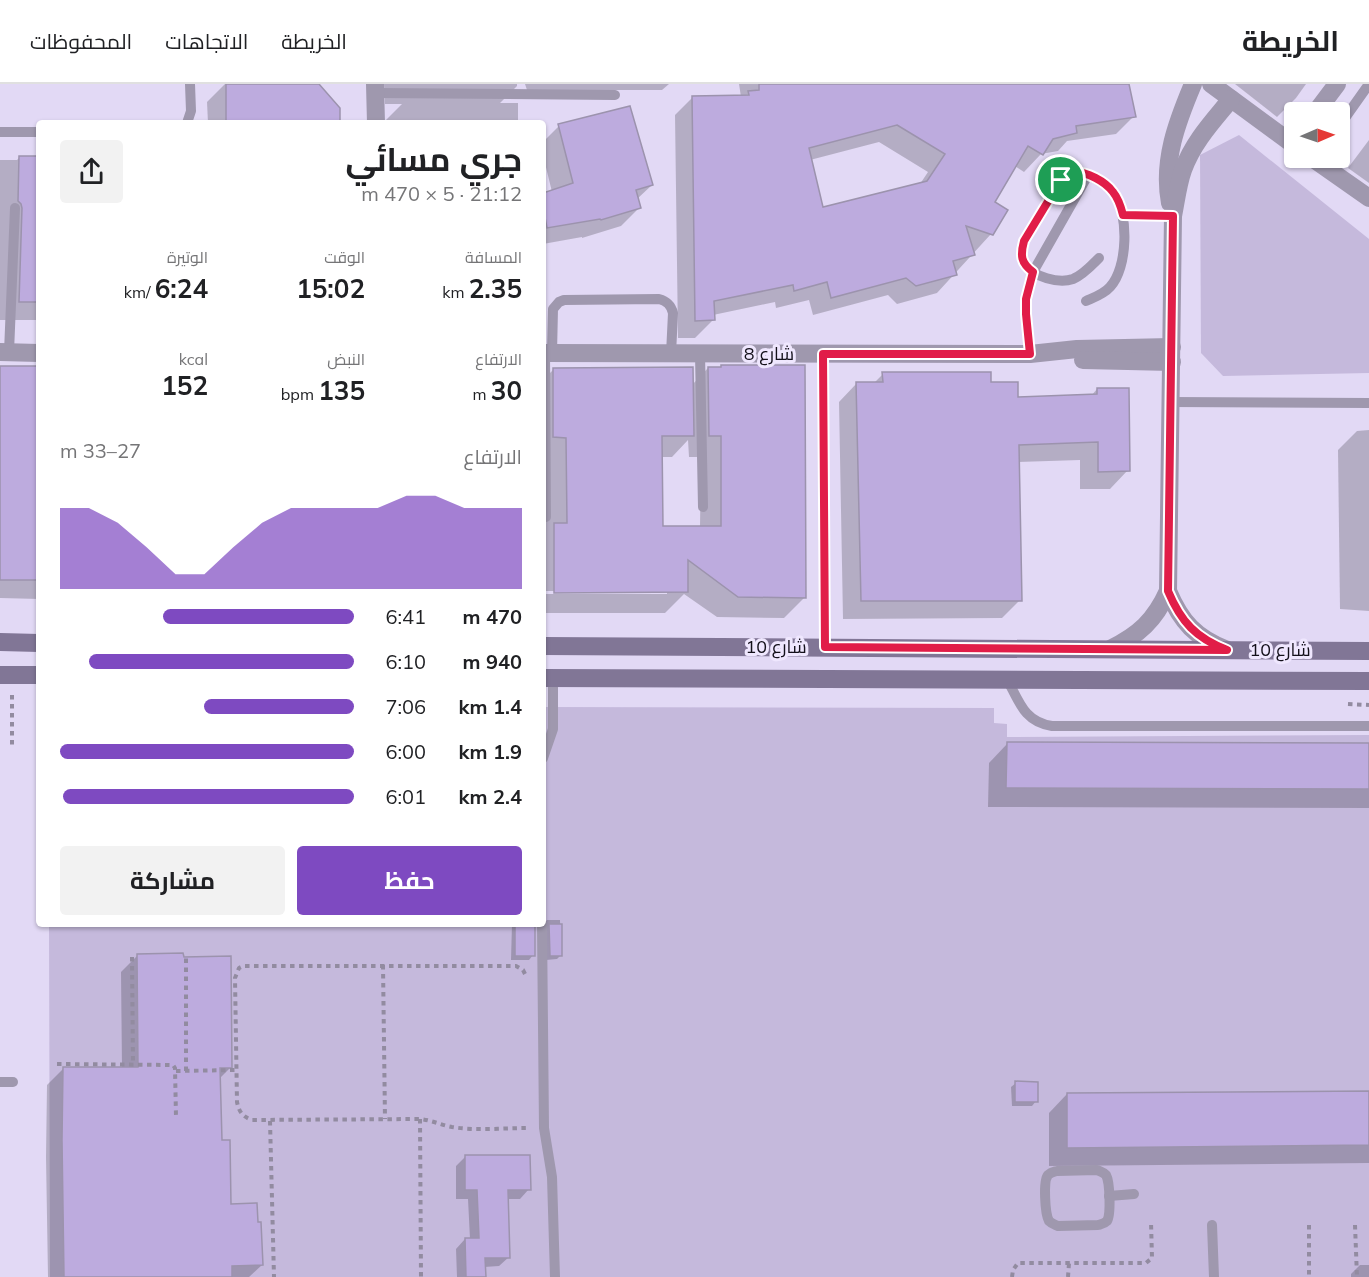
<!DOCTYPE html>
<html lang="ar">
<head>
<meta charset="utf-8">
<style>
	:root { --surface:#fff; --page:#f2f2f2; --text:#202124; --muted:#757577; --line:#e0e0e0; --accent:#7e4ac1 }
	body { margin:0; font-family:Mulish,Cairo,sans-serif; background:var(--page); color:var(--text); direction:rtl; height:100vh; display:flex; flex-direction:column; font-size:22px; white-space:nowrap }
	* { box-sizing:border-box; margin:0 }
	p { font-size:20px; color:var(--muted) }
	.icon { flex:none; width:33px; height:33px; fill:none; stroke:currentColor; stroke-width:2; stroke-linecap:round; stroke-linejoin:round }
	.map { position:relative; flex:1; overflow:hidden; direction:ltr }
	.drawer { position:absolute; left:36px; top:36px; width:510px; height:807px; display:flex; flex-direction:column; background:var(--surface); border-radius:6px; box-shadow:0 2px 4px #0004; direction:rtl }
	.drawer>* { flex:none }
	.needle { width:39px; rotate:88deg }
	.buttons { position:absolute; left:1284px; top:18px; display:grid; gap:12px }
	.buttons a { display:grid; place-items:center; width:66px; height:66px; border-radius:6px; background:var(--surface); box-shadow:0 2px 4px #0004; font-size:30px }
	.pin { position:absolute; display:grid; place-items:center; width:51px; height:51px; color:#fff; margin:-26px; border:3px solid #fff; border-radius:50%; box-shadow:0 2px 6px #0007 }
	.round { display:grid; place-items:center; flex:none; width:63px; height:63px; border-radius:6px; background:var(--page) }
	.headline { display:flex; align-items:center; justify-content:space-between; height:102px; padding:0 24px }
	h1 { font-size:33px; font-weight:700; line-height:45px }
	.stats { display:grid; grid-template-columns:repeat(3,1fr); gap:9px; height:102px; padding:6px 24px }
	.stats div { display:grid; align-content:center }
	.stats b { font-size:26px; font-weight:700 }
	.stats small { font-size:16px; font-weight:400 }
	.stats p { font-size:16px }
	.chart { height:168px; padding:12px 24px }
	.chart p { display:flex; justify-content:space-between }
	.chart svg { width:100%; height:108px; margin-top:6px; fill:var(--accent); opacity:.7 }
	.action { display:flex; gap:12px; margin-top:auto; padding:12px 24px }
	.action a { flex:1; height:69px; border-radius:6px; background:var(--accent); color:#fff; font-size:24px; font-weight:700; line-height:69px; text-align:center }
	.action a+a { background:var(--page); color:var(--text) }
	ul { padding:0 24px; list-style:none; font-size:20px }
	li { display:grid; grid-template-columns:96px 72px 1fr; align-items:center; height:45px }
	li i { height:15px; border-radius:8px; background:var(--accent) }
	header { display:flex; align-items:center; gap:36px; box-sizing:border-box; height:84px; padding:0 30px; background:var(--surface); border-bottom:2px solid var(--line) }
	header strong { font-size:28px }
	nav { display:flex; gap:33px; margin-inline-start:auto; font-size:21px }
	.map>svg:first-child { display:block }
	.green { fill:#c5b9dc }
	.shadow { fill:#0003; fill-rule:evenodd }
	.building { fill:#bdabde; stroke:#9c93ad; stroke-width:1.5; fill-rule:evenodd }
	.lines { fill:none; stroke-linecap:round; stroke-linejoin:round }
	.path { stroke:#928ba0; stroke-width:4; stroke-dasharray:4.5 4.5; stroke-linecap:butt }
	.lane { stroke:#9f98ae; stroke-width:10 }
	.street { stroke:#9f98ae; stroke-width:18 }
	.secondary { stroke:#817696; stroke-width:18 }
	.route-casing { stroke:#fff; stroke-width:12 }
	.route { stroke:#e11d48; stroke-width:8 }
	.labels { text-anchor:middle; stroke-width:6; stroke-linejoin:round; paint-order:stroke }
	.street-label { font-size:18px; fill:#13101a; stroke:#efe7fe }
</style>
</head>
<body>
<header>
<strong>الخريطة</strong>
<nav><a>الخريطة</a><a>الاتجاهات</a><a>المحفوظات</a></nav>
</header>
<div class="map">
<svg width="1369" height="1193" viewBox="0 0 1369 1193">
	<rect width="100%" height="100%" fill="#e2d9f5"/>
	<g class="green">
		<polygon points="1239,51 1369,155 1369,289 1223,292 1201,269 1200,71"/>
		<polygon points="543,623 994,624 994,639 1007,640 1007,653 1369,651 1369,1193 50,1193 49,840 543,840"/>
	</g>
	<g class="shadow">
		<polygon points="225,0 317,0 339,39 208,39 207,18"/>
		<polygon points="384,0 517,0 517,2 500,19 518,19 518,39 385,39 385,37 402,20 385,20"/>
		<polygon points="525,0 669,0 662,6 527,6"/>
		<path d="M739,0H1067L1134,32L1116,50L1067,57L1058,67L1041,70L1024,88L1015,82L993,118L991,150L937,209L897,220L888,211L813,231L809,216L776,224L775,218L713,231V236L695,254H678L675,31L693,13H741ZM879,58L928,88L920,100L822,125L810,76Z"/>
		<polygon points="1235,0 1306,0 1296,14 1277,33"/>
		<polygon points="559,42 652,101 637,115 640,123 621,142 582,154 582,153 543,160 543,111 552,108 543,71 543,58"/>
		<polygon points="1369,56 1369,99 1348,84"/>
		<polygon points="19,74 39,74 39,236 0,236 0,76 17,76"/>
		<path d="M722,282L805,513L784,534L717,533L684,510L665,529H543V510H667V507H543V442H546L543,296L553,286L692,301L708,284H720ZM688,356L689,373H701L700,443H662L661,373H672Z"/>
		<polygon points="0,283 39,284 39,515 0,514"/>
		<polygon points="883,290 990,299 1017,314 1091,312 1097,305 1128,386 1110,405 1080,405 1080,376 1018,378 1020,516 1002,534 843,535 839,318 857,299 873,300"/>
		<polygon points="1369,346 1369,527 1340,525 1338,366 1357,347"/>
		<polygon points="1007,660 1369,661 1369,724 988,723 989,679"/>
		<polygon points="547,836 560,836 561,871 557,875 546,876 543,840"/>
		<polygon points="512,840 533,840 533,871 529,876 511,876"/>
		<polygon points="137,872 231,983 219,995 220,1058 230,1121 262,1181 249,1193 48,1193 46,1073 47,1001 64,984 122,984 121,888"/>
		<polygon points="1016,999 1036,1017 1032,1022 1012,1022 1011,1003"/>
		<polygon points="1369,1008 1369,1079 1049,1082 1049,1029 1067,1010"/>
		<polygon points="465,1073 529,1105 520,1115 507,1115 509,1173 499,1182 484,1183 484,1193 457,1193 456,1165 465,1155 470,1155 468,1115 456,1115 456,1082"/>
		<polygon points="1360,1181 1369,1181 1369,1193 1351,1193 1351,1190"/>
	</g>
	<g class="building">
		<polygon points="226,0 319,0 340,24 340,39 226,39"/>
		<path d="M759,0H1129L1136,33L1076,42L1077,49L1053,55L1043,71L1028,62L995,118L1008,126L993,151L966,142L975,171L953,177L957,191L916,202L906,194L831,214L827,198L794,207L793,201L714,217L715,236L695,237L692,12L749,11L748,7L759,6ZM897,41L945,70L927,97L823,123L809,64Z"/>
		<polygon points="630,22 653,101 636,106 641,124 601,136 600,135 547,144 543,123 543,109 573,99 558,40"/>
		<polygon points="19,72 39,72 39,218 19,218 22,124 21,120 18,117"/>
		<polygon points="721,281 805,281 806,514 738,513 688,476 688,508 554,509 554,439 567,439 566,354 553,353 553,284 693,283 694,352 662,352 663,442 721,442 721,352 709,352 708,283 721,283"/>
		<rect x="0" y="282" width="39" height="214"/>
		<polygon points="882,288 991,288 991,298 1018,298 1018,313 1097,310 1097,304 1129,304 1130,387 1098,388 1098,358 1019,361 1022,517 861,517 856,298 883,298"/>
		<polygon points="1007,658 1369,659 1369,705 1006,704"/>
		<rect x="515" y="840" width="20" height="32"/>
		<polygon points="549,840 562,840 562,872 550,872"/>
		<polygon points="183,869 184,873 231,872 232,984 220,984 222,1056 230,1056 231,1120 257,1119 258,1138 261,1138 263,1181 232,1182 232,1193 64,1193 62,1056 63,983 138,983 137,870"/>
		<polygon points="1015,997 1038,998 1038,1018 1015,1018"/>
		<polygon points="1369,1007 1369,1061 1067,1064 1067,1009"/>
		<polygon points="465,1071 530,1071 531,1106 508,1106 510,1174 485,1174 486,1193 466,1193 465,1154 479,1154 477,1106 465,1106"/>
	</g>
	<g class="lines">
		<g class="path">
			<polyline points="823,289 825,545"/>
			<polyline points="12,611 12,664"/>
			<polyline points="1348,620 1369,621"/>
			<polyline points="132,873 133,980"/>
			<polyline points="383,881 385,1035"/>
			<path d="M525,890L523,886L516,882H243L239,884L235,894L237,1018C239,1028 243,1033 252,1036L420,1035C431,1036 441,1041 452,1043C476,1047 503,1044 528,1044"/>
			<polyline points="57,980 173,981 175,984 176,1033"/>
			<polyline points="176,987 236,986"/>
			<polyline points="186,987 186,874"/>
			<polyline points="420,1035 421,1193"/>
			<polyline points="270,1037 274,1193"/>
			<polyline points="1309,1141 1309,1193"/>
			<polyline points="1355,1141 1357,1193"/>
			<polyline points="1012,1193 1013,1186 1018,1179 1146,1179 1152,1174 1151,1138"/>
			<polyline points="1068,1193 1069,1179"/>
		</g>
		<g class="lane">
			<polyline points="376,9 615,11"/>
			<polyline points="187,39 191,27 190,0"/>
			<polyline points="1340,41 1369,0"/>
			<polyline points="0,48 39,48"/>
			<path d="M1088,91C1077,87 1069,89 1061,96L1024,157C1022,165 1020,173 1025,180C1033,193 1059,200 1073,195C1083,191 1091,182 1099,174"/>
			<polyline points="1123,131 1173,132"/>
			<polyline points="9,268 15,124"/>
			<polyline points="545,269 546,433"/>
			<path d="M552,269L553,225L559,218L564,216L659,215C667,217 671,221 673,229L671,270"/>
			<polyline points="700,270 703,423"/>
			<path d="M1030,270L1026,230V215L1033,188L1088,91C1097,96 1108,100 1114,109C1129,130 1128,184 1110,203C1104,210 1095,213 1086,217"/>
			<polyline points="1171,318 1369,319"/>
			<path d="M1007,595C1019,617 1024,638 1052,642H1369"/>
			<polyline points="543,674 553,645 553,594"/>
			<polyline points="542,840 544,1044 552,1093 555,1193"/>
			<polyline points="0,998 13,998"/>
			<path d="M1097,1086C1101,1088 1103,1088 1106,1091C1110,1098 1111,1131 1107,1137C1104,1140 1102,1140 1098,1141L1058,1142C1053,1140 1052,1140 1049,1137C1045,1130 1043,1097 1048,1091C1051,1088 1053,1088 1057,1087Z"/>
			<polyline points="1109,1112 1134,1110"/>
			<polyline points="1212,1141 1214,1193"/>
		</g>
		<g class="street">
			<polyline points="375,0 376,39"/>
			<polyline points="1211,0 1294,61"/>
			<polyline points="1316,28 1337,0"/>
			<polyline points="1312,74 1369,114"/>
			<path d="M1170,119C1162,77 1177,38 1193,0"/>
			<polyline points="0,268 39,269"/>
			<polyline points="543,269 1030,270 1077,265 1172,263"/>
			<polyline points="1083,276 1172,278"/>
			<path d="M1110,565C1139,551 1155,536 1168,507"/>
			<path d="M1227,566C1196,554 1181,538 1168,507L1173,132C1176,117 1178,100 1183,86C1193,58 1213,37 1231,15"/>
		</g>
		<g class="secondary">
			<polyline points="0,558 39,559"/>
			<polyline points="543,562 1369,567"/>
			<polyline points="0,591 39,591"/>
			<polyline points="543,594 1369,597"/>
		</g>
	</g>
	<g class="lines">
		<defs>
			<path id="route" d="M1074,88C1087,88 1105,97 1113,108C1118,114 1121,123 1123,131L1173,132L1168,507C1181,538 1196,554 1227,566L825,563L823,270H1030L1026,230V215L1033,188C1021,179 1020,172 1024,157L1061,96L1066,91Z"/>
		</defs>
		<use href="#route" class="route-casing"/>
		<use href="#route" class="route"/>
	</g>
	<g class="labels">
		<g class="street-label">
			<text x="769" y="276">شارع 8</text>
			<text x="776" y="569">شارع 10</text>
			<text x="1280" y="572">شارع 10</text>
		</g>
	</g>
</svg>
<div class="buttons">
<a><svg class="needle" viewBox="-14 -14 28 28"><path d="M0-13l5 13h-10z" fill="#e53935"/><path d="M0 13l5-13h-10z" fill="#757577"/></svg></a>
</div>
<div class="pin" style="left:1061px;top:96px;background:#1e9e55"><svg class="icon" aria-label="arrive" viewBox="0 0 24 24"><path d="M6 21V4h12l-3 4 3 4H6"/></svg></div>
<section class="drawer">
<div class="headline"><div><h1>جري مسائي</h1><p>21:12 · 5 × 470 m</p></div><a class="round"><svg class="icon" aria-label="share" viewBox="0 0 24 24"><path d="M12 15V3M7 8l5-5 5 5M5 13v7h14v-7"/></svg></a></div>
<div class="stats">
<div><p>المسافة</p><b>2.35<small> km</small></b></div>
<div><p>الوقت</p><b>15:02</b></div>
<div><p>الوتيرة</p><b>6:24<small> /km</small></b></div>
</div>
<div class="stats">
<div><p>الارتفاع</p><b>30<small> m</small></b></div>
<div><p>النبض</p><b>135<small> bpm</small></b></div>
<div><p>kcal</p><b>152</b></div>
</div>
<div class="chart"><p><span>الارتفاع</span>27–33 m</p>
<svg viewBox="0 0 160 44" preserveAspectRatio="none"><path d="M0 44V11L10 11L20 17L30 27L40 38L50 38L60 27L70 17L80 11L90 11L100 11L110 11L120 6L130 6L140 11L150 11L160 11V44z"/></svg>
</div>
<ul>
<li><b>470 m</b>6:41<i style="width:65%"></i></li>
<li><b>940 m</b>6:10<i style="width:90%"></i></li>
<li><b>1.4 km</b>7:06<i style="width:51%"></i></li>
<li><b>1.9 km</b>6:00<i style="width:100%"></i></li>
<li><b>2.4 km</b>6:01<i style="width:99%"></i></li>
</ul>
<div class="action"><a>حفظ</a><a>مشاركة</a></div>
</section>
</div>
</body>
</html>
